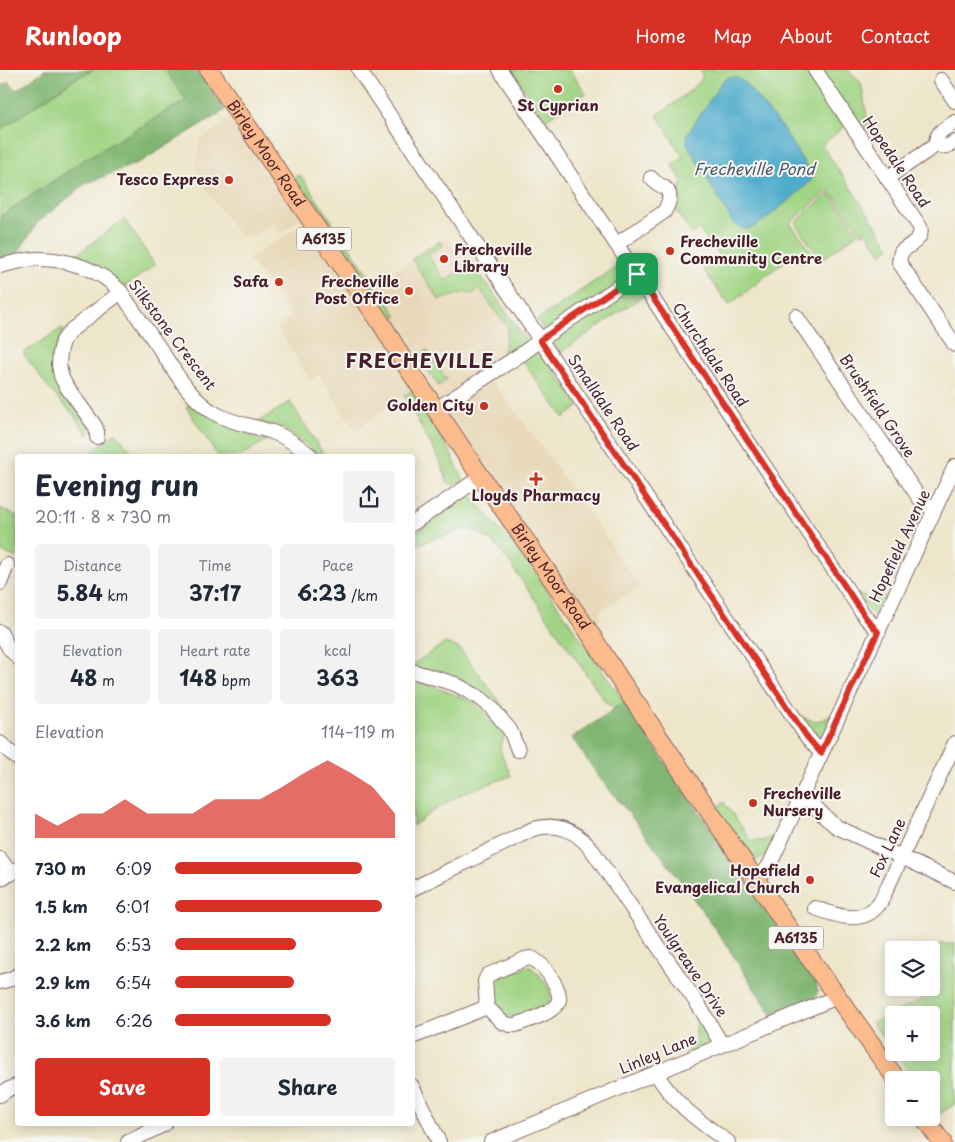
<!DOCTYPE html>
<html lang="en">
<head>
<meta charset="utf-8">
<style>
	:root { --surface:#fff; --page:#f2f2f3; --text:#1f2937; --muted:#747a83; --accent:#d93025 }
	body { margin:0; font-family:"Playpen Sans",sans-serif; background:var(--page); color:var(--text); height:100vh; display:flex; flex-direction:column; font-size:19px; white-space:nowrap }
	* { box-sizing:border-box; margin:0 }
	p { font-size:16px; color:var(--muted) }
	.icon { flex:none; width:28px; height:28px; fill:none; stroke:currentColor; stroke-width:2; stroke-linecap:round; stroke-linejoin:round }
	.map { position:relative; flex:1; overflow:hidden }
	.sheet { position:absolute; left:15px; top:384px; width:400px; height:672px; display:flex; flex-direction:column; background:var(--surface); border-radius:5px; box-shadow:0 2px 12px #0003 }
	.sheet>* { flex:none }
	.tools { position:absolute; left:885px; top:871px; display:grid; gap:10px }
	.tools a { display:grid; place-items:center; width:55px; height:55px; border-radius:5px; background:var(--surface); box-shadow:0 2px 12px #0003; font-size:25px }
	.pin { position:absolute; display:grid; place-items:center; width:42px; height:42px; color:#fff; margin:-21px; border-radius:10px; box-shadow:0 2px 8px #0006 }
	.round { display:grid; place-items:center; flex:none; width:52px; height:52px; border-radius:5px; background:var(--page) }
	.overview { display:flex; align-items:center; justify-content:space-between; height:85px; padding:0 20px }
	h1 { font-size:28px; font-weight:700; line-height:38px }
	.metrics { display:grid; grid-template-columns:repeat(3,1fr); gap:8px; height:85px; padding:5px 20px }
	.metrics div { display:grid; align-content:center; border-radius:5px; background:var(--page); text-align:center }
	.metrics b { font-size:21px; font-weight:700 }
	.metrics small { font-size:14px; font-weight:400 }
	.metrics p { font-size:14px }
	.chart { height:140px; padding:10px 20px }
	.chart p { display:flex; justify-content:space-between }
	.chart svg { width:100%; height:90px; margin-top:5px; fill:var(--accent); opacity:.7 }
	.action { display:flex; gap:10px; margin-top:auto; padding:10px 20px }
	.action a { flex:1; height:58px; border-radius:5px; background:var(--accent); color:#fff; font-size:20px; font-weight:700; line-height:58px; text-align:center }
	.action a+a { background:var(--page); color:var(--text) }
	ul { padding:0 20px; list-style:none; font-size:16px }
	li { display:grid; grid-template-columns:80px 60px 1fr; align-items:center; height:38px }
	li i { height:12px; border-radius:6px; background:var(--accent) }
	header { display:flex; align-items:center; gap:30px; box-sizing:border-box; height:70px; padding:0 25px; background:var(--accent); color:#fff }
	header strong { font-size:24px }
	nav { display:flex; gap:28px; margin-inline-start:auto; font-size:18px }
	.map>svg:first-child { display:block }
	.built { fill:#e8d9ba }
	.green { fill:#a1d484; stroke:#767a58 }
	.forest { fill:#80b672; stroke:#656a4e }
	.water { fill:#4dabcc; stroke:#4c657c }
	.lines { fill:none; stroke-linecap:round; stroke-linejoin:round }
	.minor-casing { stroke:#836563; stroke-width:16 }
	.major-casing { stroke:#836563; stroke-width:20 }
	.minor { stroke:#fff; stroke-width:14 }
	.major { stroke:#fbbb8c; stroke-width:18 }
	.route-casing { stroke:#fff; stroke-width:10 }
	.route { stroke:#d93025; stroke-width:6 }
	.poi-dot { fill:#c8321e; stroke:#f6f6f2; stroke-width:2 }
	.labels { text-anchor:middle; stroke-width:4; stroke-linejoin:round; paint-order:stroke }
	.shield { fill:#f6f6f2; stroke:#7e6067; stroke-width:1 }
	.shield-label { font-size:14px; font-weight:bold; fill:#4a1f2b }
	.poi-label { font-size:15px; font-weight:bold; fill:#4a1f2b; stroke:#f6f6f2; text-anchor:end }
	.street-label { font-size:15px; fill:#4a1f2b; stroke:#f6f6f2 }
	.water-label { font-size:16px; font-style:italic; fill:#4b576b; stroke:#f6f6f2 }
	.district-label { font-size:20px; font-weight:bold; letter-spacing:1px; fill:#4a1f2b; stroke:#f6f6f2 }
</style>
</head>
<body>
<header>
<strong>Runloop</strong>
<nav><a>Home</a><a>Map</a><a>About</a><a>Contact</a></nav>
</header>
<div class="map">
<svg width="955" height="1072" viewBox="0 0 955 1072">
	<rect width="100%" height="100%" fill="#f6f6f2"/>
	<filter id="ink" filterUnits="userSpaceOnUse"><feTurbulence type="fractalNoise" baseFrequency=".02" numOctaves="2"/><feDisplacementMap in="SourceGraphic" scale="10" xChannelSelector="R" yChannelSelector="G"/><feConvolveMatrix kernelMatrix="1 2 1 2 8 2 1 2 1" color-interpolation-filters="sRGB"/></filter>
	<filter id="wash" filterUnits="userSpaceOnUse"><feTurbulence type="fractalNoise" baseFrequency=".0096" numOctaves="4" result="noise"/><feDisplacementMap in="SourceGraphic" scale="20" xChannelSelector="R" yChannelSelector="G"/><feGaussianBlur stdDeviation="1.12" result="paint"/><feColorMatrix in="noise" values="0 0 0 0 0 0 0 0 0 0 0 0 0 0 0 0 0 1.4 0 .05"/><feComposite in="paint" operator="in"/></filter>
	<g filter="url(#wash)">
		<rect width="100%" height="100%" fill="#eee6cb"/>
		<g class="built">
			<polygon points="232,46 302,148 281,164 273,154 253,166 244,166 237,163 201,112 196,95 199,71"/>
			<polygon points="318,144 369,217 447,167 465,197 508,259 501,293 487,306 515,341 568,413 640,516 601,540 599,554 593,568 413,320 355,360 319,305 310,311 277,257 292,247 249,189"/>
		</g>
		<g class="green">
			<polygon points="93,0 165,0 187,30 84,90 0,147 0,60 73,10"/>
			<polygon points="511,0 570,0 586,23 545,50"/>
			<path d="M700,0H805L844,57L822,75L890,177L882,184L865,161L862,164L829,120L790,153L812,182L801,193L794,184L729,235L702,198L719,185L699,159L692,164L674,138L682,111L672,95L683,87L657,45C666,39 700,15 702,8C703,4 701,3 700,0Z"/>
			<polygon points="820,0 849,0 861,13 869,59 861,62"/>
			<polygon points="295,106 301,106 369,206 369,210 385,231 388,232 397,247 393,250 376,237 293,110"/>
			<polygon points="829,123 858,163 821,190 795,153"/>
			<polygon points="124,149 155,195 124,217 72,188"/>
			<polygon points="440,171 443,175 428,185 445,211 472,193 533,280 541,281 579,336 564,348 515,281 501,293 508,259 480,219 472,224 466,222 439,230 412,189"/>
			<polygon points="622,193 644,225 560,283 537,250"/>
			<polygon points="62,258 63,261 55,282 90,355 88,365 73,344 51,321 23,283"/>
			<polygon points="427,280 447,310 439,316 420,289 421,285"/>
			<polygon points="413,320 447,376 464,411 454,415 448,413 439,389 404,326"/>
			<polygon points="193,332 271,367 241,386 218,386 186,337"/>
			<polygon points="290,332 323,383 320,386 318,386 304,373 282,358 258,352"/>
			<polygon points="116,363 135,386 95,386 92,382"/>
			<polygon points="471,425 534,501 624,632 614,638 606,633 507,489 493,472 476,461 464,459 413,476 413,464"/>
			<polygon points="0,438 17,446 17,488 0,481"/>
			<path d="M857,524C872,530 875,530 890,524L882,542L877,545L871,543Z"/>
			<polygon points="445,573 459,578 504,637 499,639 412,595"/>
			<polygon points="412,608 476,633 505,663 500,680 511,706 463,723 429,744 413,756"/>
			<path d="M834,644C830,654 827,667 816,669L799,645C814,653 819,652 834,644Z"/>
			<polygon points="724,732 751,770 761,771 774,767 765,787 753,791 716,738"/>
			<polygon points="938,874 955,874 955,1034 941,1043 931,1031 931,1010 915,1010 894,983 931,982 931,945 894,945 894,982 872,953 942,920"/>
			<polygon points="529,896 539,904 549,919 551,928 547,935 516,949 510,947 503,943 493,928 491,916 497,909"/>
			<polygon points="697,944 713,972 684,986 694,972 696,963"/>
		</g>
		<g class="forest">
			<polygon points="45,0 93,0 73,10 0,60 0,17 9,12 16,20"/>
			<polygon points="165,0 197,0 225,40 142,91 85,114 38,152 15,187 0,192 0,147 84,90 186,30"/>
			<polygon points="624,632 679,713 754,820 815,912 818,921 814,930 774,947 755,920 726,874 683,814 636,752 599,707 572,668"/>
		</g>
		<path class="water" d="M735,7L745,13L783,59L813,107L810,112C798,122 759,158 747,159C741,159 737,156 733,153L687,74V65L721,13L727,8Z"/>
	</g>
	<g filter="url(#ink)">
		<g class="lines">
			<defs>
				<g id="minor">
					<polyline points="359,0 807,667 821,683"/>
					<polyline points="500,0 866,548 879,561"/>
					<path d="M815,0L920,157C924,169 909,175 901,182L899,192L955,275"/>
					<polyline points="941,10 955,31"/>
					<path d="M936,75C935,62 946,58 955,52"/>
					<path d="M936,75C944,78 948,76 955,72"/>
					<polyline points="887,108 936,75"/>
					<path d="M617,174L664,142C668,135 673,124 665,118C659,114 656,114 651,108"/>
					<path d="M0,196C11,193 23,190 35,189C65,188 101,199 121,222C132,239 144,256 156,273C173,298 189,330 218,345C235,354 254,356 272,362C287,367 299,376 311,386"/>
					<polyline points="796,246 920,429 934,440"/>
					<polyline points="435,340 523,283 546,266 637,204"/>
					<polyline points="97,367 97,362 95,356 66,316 61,306 59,294 60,282 63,271 70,261 121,222"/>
					<polyline points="412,454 481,407"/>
					<polyline points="0,513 7,495"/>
					<polyline points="0,562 9,578 18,588"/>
					<polyline points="412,601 455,614 480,628 490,636 510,660 518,680"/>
					<polyline points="0,673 18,689"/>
					<polyline points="803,724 825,747 837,757 955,812"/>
					<polyline points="0,789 11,804"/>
					<polyline points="755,808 765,801 770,794 955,396"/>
					<polyline points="0,809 18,799"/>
					<path d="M412,819L533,759C558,752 576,760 592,780L701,939L722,975"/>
					<path d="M815,838C833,844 854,853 871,842C874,840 877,836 880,833L955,673"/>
					<path d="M531,888C540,892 549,902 553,911C556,916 560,923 559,930C556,943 527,950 516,955H510L502,952L487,937L485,911L488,905L525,889Z"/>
					<polyline points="0,912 11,909 18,905"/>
					<polyline points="412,967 487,937"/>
					<path d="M656,1003C673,1033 700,1052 728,1072"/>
					<polyline points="412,1016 439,1072"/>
					<polyline points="0,1025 7,1020 18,1015"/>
					<polyline points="128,1072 165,1054"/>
					<polyline points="491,1072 837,927"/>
				</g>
				<g id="major">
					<path id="s1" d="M209,0L383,256L406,295L481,407L587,559L620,610L789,859L897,1010"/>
					<polyline points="924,1048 942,1072"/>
				</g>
			</defs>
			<use href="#minor" class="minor-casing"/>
			<use href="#major" class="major-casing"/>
			<use href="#minor" class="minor"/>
			<use href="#major" class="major"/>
		</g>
	</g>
	<g class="lines" filter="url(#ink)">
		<defs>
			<polygon id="route" points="637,204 866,548 878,562 821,683 807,667 540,270"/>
		</defs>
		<use href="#route" class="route-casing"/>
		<use href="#route" class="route"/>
	</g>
	<g class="poi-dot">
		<circle cx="558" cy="19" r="5"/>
		<circle cx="229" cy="110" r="5"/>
		<circle cx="670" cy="181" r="5"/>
		<circle cx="444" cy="189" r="5"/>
		<circle cx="279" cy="212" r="5"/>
		<circle cx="409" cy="221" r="5"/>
		<circle cx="484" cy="336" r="5"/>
		<path d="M533.5 401.5h5v5h5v5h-5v5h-5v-5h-5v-5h5z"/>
		<circle cx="753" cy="733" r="5"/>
		<circle cx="810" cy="810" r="5"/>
	</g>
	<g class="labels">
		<g class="shield">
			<rect x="296.5" y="157.5" width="55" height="23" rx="4"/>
			<rect x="768.5" y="856.5" width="55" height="23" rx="4"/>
		</g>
		<g class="shield-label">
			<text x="324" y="174">A6135</text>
			<text x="796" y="873">A6135</text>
		</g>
		<g class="poi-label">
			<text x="558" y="41" text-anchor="middle">St Cyprian</text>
			<text x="219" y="115">Tesco Express</text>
			<text x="680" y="177" text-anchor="start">Frecheville<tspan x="680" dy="17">Community Centre</tspan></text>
			<text x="454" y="185" text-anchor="start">Frecheville<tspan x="454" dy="17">Library</tspan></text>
			<text x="269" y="217">Safa</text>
			<text x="399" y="217">Frecheville<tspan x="399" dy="17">Post Office</tspan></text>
			<text x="474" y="341">Golden City</text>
			<text x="536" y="431" text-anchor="middle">Lloyds Pharmacy</text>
			<text x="763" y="729" text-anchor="start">Frecheville<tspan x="763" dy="17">Nursery</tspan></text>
			<text x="800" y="806">Hopefield<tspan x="800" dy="17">Evangelical Church</tspan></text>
		</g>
		<g class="street-label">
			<text dy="5" stroke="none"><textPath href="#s1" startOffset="101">Birley Moor Road</textPath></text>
			<text transform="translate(896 92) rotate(56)" y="5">Hopedale Road</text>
			<text transform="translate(172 265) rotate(53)" y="5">Silkstone Crescent</text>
			<text transform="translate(710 285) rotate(56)" y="5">Churchdale Road</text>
			<text transform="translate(603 333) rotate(56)" y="5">Smalldale Road</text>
			<text transform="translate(877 336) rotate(56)" y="5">Brushfield Grove</text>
			<text transform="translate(900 476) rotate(-65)" y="5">Hopefield Avenue</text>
			<text dy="5" stroke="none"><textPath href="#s1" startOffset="611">Birley Moor Road</textPath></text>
			<text transform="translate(888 778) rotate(-65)" y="5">Fox Lane</text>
			<text transform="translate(690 896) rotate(56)" y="5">Youlgreave Drive</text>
			<text transform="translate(658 984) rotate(-23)" y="5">Linley Lane</text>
		</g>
		<g class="water-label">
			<text x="754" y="105">Frecheville Pond</text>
		</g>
		<g class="district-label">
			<text x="420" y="298">FRECHEVILLE</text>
		</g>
	</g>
</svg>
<div class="tools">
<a><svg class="icon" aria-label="layers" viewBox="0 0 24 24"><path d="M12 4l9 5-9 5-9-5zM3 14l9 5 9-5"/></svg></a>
<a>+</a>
<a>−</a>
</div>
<div class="pin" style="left:637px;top:204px;background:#1e9e55"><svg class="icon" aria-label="arrive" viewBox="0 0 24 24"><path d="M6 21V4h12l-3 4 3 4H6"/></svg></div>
<section class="sheet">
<div class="overview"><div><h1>Evening run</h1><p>20:11 · 8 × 730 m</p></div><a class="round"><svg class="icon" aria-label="share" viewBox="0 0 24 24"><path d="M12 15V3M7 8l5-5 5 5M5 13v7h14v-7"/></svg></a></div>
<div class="metrics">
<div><p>Distance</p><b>5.84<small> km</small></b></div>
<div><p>Time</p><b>37:17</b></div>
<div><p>Pace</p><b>6:23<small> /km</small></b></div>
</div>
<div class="metrics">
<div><p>Elevation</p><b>48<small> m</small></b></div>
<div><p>Heart rate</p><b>148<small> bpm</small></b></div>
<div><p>kcal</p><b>363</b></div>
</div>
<div class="chart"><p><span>Elevation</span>114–119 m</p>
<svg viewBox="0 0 160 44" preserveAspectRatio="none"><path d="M0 44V32L10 38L20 32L30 32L40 25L50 32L60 32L70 32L80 25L90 25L100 25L110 19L120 12L130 6L140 12L150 19L160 32V44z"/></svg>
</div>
<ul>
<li><b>730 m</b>6:09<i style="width:85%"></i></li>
<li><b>1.5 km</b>6:01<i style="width:94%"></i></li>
<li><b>2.2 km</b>6:53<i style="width:55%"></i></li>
<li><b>2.9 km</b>6:54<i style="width:54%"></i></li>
<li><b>3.6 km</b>6:26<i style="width:71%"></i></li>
</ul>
<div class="action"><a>Save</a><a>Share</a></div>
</section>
</div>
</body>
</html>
